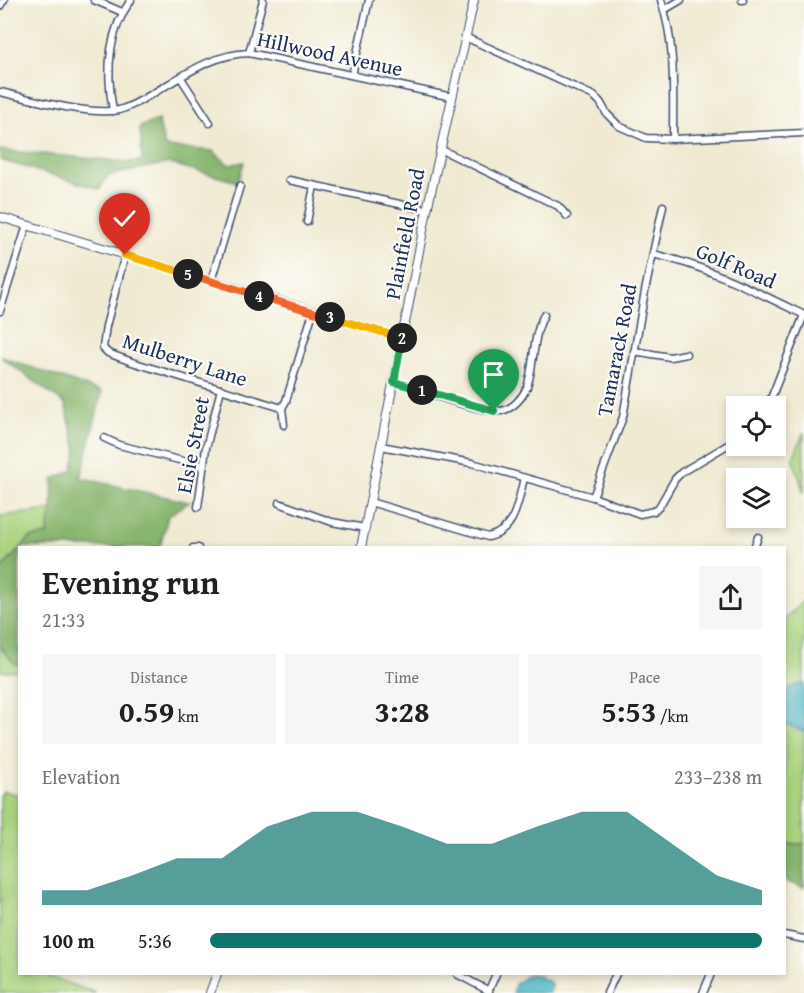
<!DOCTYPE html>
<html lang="en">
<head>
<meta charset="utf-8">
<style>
	:root { --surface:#fff; --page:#f6f6f6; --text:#202124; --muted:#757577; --accent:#0f766e }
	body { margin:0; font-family:"Gentium Book Plus",serif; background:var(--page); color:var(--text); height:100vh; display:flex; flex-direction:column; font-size:22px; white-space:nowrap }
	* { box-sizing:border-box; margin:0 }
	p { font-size:20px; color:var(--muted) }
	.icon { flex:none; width:33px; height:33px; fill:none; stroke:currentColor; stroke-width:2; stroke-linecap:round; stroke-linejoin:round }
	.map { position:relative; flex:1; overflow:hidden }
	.side { position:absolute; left:18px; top:546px; width:768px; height:429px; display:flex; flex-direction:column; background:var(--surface); border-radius:0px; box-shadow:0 3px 9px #0003 }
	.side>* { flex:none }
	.tools { position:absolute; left:726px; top:396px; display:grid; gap:12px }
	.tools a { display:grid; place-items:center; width:60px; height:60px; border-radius:0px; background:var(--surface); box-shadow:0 3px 9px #0003; font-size:30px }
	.pin { position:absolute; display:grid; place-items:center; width:51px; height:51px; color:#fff; margin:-62px -26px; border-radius:50% 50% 50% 0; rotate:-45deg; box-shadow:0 0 6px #0007 }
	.pin .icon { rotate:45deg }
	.km { position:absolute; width:30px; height:30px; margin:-15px; border-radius:50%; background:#222; color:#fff; font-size:16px; line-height:30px; text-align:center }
	.round { display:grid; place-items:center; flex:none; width:63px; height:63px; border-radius:0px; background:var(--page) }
	.summary { display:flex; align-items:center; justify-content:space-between; height:102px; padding:0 24px }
	h1 { font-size:33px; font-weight:700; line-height:45px }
	.stats { display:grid; grid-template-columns:repeat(3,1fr); gap:9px; height:102px; padding:6px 24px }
	.stats div { display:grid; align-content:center; border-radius:0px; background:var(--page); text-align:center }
	.stats b { font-size:30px; font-weight:700 }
	.stats small { font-size:16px; font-weight:400 }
	.stats p { font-size:16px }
	.chart { height:168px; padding:12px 24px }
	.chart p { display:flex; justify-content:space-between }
	.chart svg { width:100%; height:108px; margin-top:6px; fill:var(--accent); opacity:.7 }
	ul { padding:0 24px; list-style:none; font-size:20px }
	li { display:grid; grid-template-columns:96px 72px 1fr; align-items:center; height:45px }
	li i { height:15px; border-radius:8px; background:var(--accent) }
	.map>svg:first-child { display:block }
	.green { fill:#aad37e; stroke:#62816e; stroke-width:1.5 }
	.forest { fill:#87b56d; stroke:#517266; stroke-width:1.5 }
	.water { fill:#45b3c0; stroke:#30718f; stroke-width:1.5 }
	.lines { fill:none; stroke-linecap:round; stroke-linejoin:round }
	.minor-casing { stroke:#3b4b6f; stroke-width:9 }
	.tertiary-casing { stroke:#3b4b6f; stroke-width:10 }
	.minor { stroke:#fff; stroke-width:6 }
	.tertiary { stroke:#fff; stroke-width:8 }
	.split-1-casing { stroke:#fff; stroke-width:12 }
	.split-2-casing { stroke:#fff; stroke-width:12 }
	.split-3-casing { stroke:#fff; stroke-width:12 }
	.split-4-casing { stroke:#fff; stroke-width:12 }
	.split-5-casing { stroke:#fff; stroke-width:12 }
	.split-6-casing { stroke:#fff; stroke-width:12 }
	.split-1 { stroke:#22a559; stroke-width:8 }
	.split-2 { stroke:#22a559; stroke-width:8 }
	.split-3 { stroke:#f5b400; stroke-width:8 }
	.split-4 { stroke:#f0652b; stroke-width:8 }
	.split-5 { stroke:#f0652b; stroke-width:8 }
	.split-6 { stroke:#f5b400; stroke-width:8 }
	.labels { text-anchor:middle; stroke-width:4.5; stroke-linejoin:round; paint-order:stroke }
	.street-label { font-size:21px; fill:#1b2f5e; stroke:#fdfcf7 }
</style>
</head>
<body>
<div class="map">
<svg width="804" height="993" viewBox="0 0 804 993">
	<rect width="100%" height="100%" fill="#fdfcf7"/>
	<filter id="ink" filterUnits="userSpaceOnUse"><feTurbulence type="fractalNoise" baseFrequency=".0167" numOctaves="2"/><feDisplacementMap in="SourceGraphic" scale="12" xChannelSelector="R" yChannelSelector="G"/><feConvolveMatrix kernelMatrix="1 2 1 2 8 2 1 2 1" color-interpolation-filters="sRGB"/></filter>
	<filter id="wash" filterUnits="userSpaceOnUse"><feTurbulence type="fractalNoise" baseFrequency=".008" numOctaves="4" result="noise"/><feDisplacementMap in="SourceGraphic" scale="24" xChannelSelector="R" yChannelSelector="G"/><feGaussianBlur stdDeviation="1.35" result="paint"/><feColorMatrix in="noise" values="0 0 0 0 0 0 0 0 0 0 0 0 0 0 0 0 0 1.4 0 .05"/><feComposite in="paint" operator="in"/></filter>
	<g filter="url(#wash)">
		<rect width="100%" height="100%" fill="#f0ead2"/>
		<g class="green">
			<polygon points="804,432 804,494 793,458"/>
			<polygon points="52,510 47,535 30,538 0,570 0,516"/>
			<polygon points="804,600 804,844 785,844 785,619"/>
			<polygon points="0,647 13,662 19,665 19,671 0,671"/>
			<polygon points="3,791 19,795 20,974 41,974 96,993 0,993 0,796"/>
		</g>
		<g class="forest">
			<polygon points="158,120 165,147 213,151 229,165 244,162 238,182 168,163 107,176 100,189 0,160 0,150 128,162 142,161 140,127"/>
			<polygon points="1,357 102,392 81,478 189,502 168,516 160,547 22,547 30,538 47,535 52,510 53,479 72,471 77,450 65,404"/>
			<polygon points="19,550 19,665 13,662 0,646 0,570"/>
			<polygon points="784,844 804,844 804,888 785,881"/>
		</g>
		<g class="water">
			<polygon points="804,684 804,732 784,723 785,699 787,689 797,685"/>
			<path d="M529,974L540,975V978C546,979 550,980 552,986L550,993H513L515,984Z"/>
		</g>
	</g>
	<g filter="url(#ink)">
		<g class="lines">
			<defs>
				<g id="minor">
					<polyline points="94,0 122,12"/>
					<path d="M661,0C676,45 673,92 673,139"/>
					<polyline points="742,0 743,0"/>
					<polyline points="0,6 4,0"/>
					<polyline points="664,10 681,0"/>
					<polyline points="465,37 594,96 600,102 607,114 619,126 646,138 673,139 804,133"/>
					<polyline points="249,53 263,0"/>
					<polyline points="352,75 369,0"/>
					<polyline points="181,78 210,123"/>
					<path d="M0,92C32,99 87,116 119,110C131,107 142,100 152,94C183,76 212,54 249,53L452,97"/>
					<path d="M113,111C106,73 107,33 131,0"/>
					<polyline points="440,149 558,206 567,216"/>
					<polyline points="289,180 427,210"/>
					<polyline points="307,222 314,186"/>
					<path d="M653,254C709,267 753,290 804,315"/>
					<polyline points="125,255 106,326 103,348 108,353 132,362 282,408 286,401 313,312"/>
					<polyline points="211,281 240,186"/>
					<polyline points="0,311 27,225"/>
					<polyline points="634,351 670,357 686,354"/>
					<path d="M394,382C416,389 481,413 501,411C513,409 523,397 527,387C535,363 532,337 544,315"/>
					<polyline points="768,406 804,315"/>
					<polyline points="282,408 284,425"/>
					<polyline points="104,438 119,445 203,466"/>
					<polyline points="381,446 472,463 593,497 640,514 654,511 659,507 675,479 682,472 736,440"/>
					<polyline points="593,497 623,417 645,291 663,206"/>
					<path d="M370,502L488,537C516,531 518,501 524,478"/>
					<polyline points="279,503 332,522 365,528"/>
					<polyline points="198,507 206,448 221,389"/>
					<polyline points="193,548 198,548"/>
					<polyline points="754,548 758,537"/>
					<polyline points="784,935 804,939"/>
					<polyline points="457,974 489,991"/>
					<polyline points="488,992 496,974"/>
					<polyline points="607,993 616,974"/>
					<polyline points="703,993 711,974"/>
				</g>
				<g id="tertiary">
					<polyline points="0,217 401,338"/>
					<polyline points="361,548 427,210 474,0"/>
					<polyline points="210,993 217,974"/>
				</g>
			</defs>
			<use href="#minor" class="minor-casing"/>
			<use href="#tertiary" class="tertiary-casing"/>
			<use href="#minor" class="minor"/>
			<use href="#tertiary" class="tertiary"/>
		</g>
	</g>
	<g class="lines" filter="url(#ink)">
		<defs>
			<polyline id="split-1" points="422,390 494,411"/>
			<polyline id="split-2" points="402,338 394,382 422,390"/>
			<polyline id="split-3" points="330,317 402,338"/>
			<polyline id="split-4" points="259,296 330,317"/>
			<polyline id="split-5" points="188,274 259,296"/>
			<polyline id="split-6" points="125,255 188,274"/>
		</defs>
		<use href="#split-1" class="split-1-casing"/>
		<use href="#split-2" class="split-2-casing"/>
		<use href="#split-3" class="split-3-casing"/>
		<use href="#split-4" class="split-4-casing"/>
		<use href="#split-5" class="split-5-casing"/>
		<use href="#split-6" class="split-6-casing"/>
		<use href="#split-1" class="split-1"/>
		<use href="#split-2" class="split-2"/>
		<use href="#split-3" class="split-3"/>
		<use href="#split-4" class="split-4"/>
		<use href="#split-5" class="split-5"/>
		<use href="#split-6" class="split-6"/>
	</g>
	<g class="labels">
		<g class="street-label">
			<text transform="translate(330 54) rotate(12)" y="7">Hillwood Avenue</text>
			<text transform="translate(405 234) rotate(-79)" y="7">Plainfield Road</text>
			<text transform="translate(736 266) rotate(23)" y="7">Golf Road</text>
			<text transform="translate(617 350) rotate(-79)" y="7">Tamarack Road</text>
			<text transform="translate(185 360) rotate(18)" y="7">Mulberry Lane</text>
			<text transform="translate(193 445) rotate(-79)" y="7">Elsie Street</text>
		</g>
	</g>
</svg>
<div class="tools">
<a><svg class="icon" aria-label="locate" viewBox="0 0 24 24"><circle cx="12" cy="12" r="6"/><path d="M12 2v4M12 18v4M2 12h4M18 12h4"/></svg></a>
<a><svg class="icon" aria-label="layers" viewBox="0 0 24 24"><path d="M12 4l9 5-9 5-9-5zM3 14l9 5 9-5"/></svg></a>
</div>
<div class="pin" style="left:494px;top:411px;background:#1e9e55"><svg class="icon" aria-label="arrive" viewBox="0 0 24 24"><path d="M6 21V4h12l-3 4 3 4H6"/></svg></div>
<div class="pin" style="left:125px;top:255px;background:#d93025"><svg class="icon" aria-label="check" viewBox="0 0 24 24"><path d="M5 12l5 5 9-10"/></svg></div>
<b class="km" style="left:422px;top:390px">1</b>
<b class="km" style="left:402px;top:338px">2</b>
<b class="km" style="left:330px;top:317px">3</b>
<b class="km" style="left:259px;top:296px">4</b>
<b class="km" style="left:188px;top:274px">5</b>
<section class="side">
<div class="summary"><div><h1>Evening run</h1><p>21:33</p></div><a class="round"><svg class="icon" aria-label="share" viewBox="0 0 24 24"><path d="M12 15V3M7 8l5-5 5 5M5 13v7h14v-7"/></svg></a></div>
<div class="stats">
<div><p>Distance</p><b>0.59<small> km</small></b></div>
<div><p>Time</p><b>3:28</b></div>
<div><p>Pace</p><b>5:53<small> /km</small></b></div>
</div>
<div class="chart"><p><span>Elevation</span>233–238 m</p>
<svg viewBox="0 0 160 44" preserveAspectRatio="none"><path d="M0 44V38L10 38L20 32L30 25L40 25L50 12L60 6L70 6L80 12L90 19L100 19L110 12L120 6L130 6L140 19L150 32L160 38V44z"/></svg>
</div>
<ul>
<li><b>100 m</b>5:36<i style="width:100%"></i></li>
</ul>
</section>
</div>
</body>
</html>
